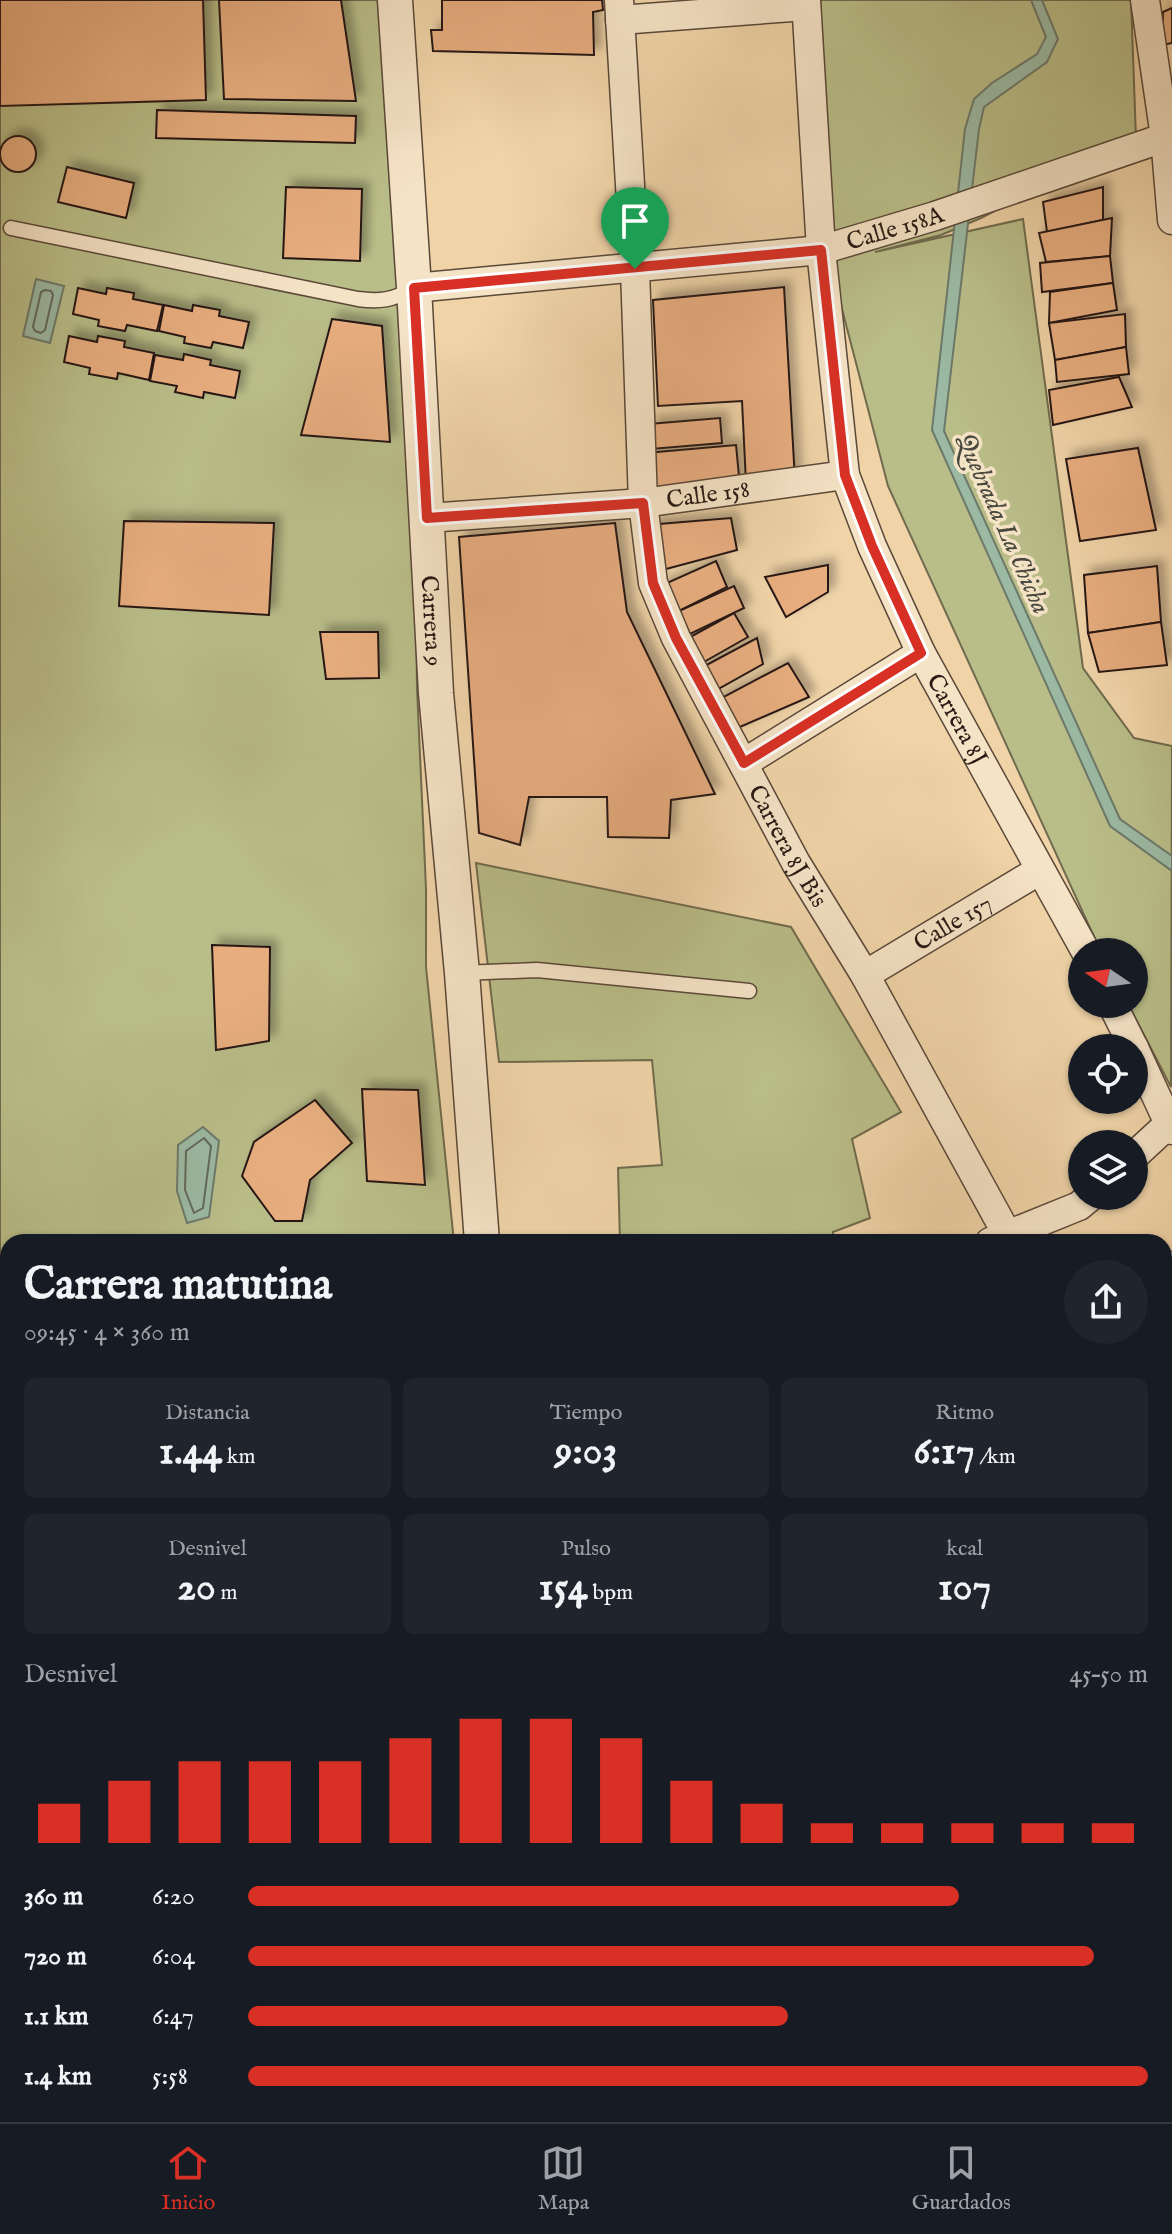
<!DOCTYPE html>
<html lang="es">
<head>
<meta charset="utf-8">
<style>
	:root { --surface:#171b24; --page:#20242c; --text:#f1f3f6; --muted:#9ea1a6; --line:#363941; --accent:#d93025 }
	body { margin:0; font-family:"IM FELL English",serif; background:var(--page); color:var(--text); height:100vh; display:flex; flex-direction:column; font-size:30px; white-space:nowrap }
	* { box-sizing:border-box; margin:0 }
	p { font-size:26px; color:var(--muted) }
	.icon { flex:none; width:44px; height:44px; fill:none; stroke:currentColor; stroke-width:2; stroke-linecap:round; stroke-linejoin:round }
	.map { position:relative; flex:1; overflow:hidden }
	.details { position:absolute; left:0px; top:1234px; width:1172px; height:888px; display:flex; flex-direction:column; background:var(--surface); border-radius:24px 24px 0 0; box-shadow:0 2px 6px #0004 }
	.details>* { flex:none }
	.needle { width:52px; rotate:283deg }
	.buttons { position:absolute; left:1068px; top:938px; display:grid; gap:16px }
	.buttons a { display:grid; place-items:center; width:80px; height:80px; border-radius:50%; background:var(--surface); box-shadow:0 2px 6px #0004; font-size:40px }
	.pin { position:absolute; display:grid; place-items:center; width:68px; height:68px; color:#fff; margin:-82px -34px; border-radius:50% 50% 50% 0; rotate:-45deg; box-shadow:0 0 8px #0007 }
	.pin .icon { rotate:45deg }
	.round { display:grid; place-items:center; flex:none; width:84px; height:84px; border-radius:42px; background:var(--page) }
	.overview { display:flex; align-items:center; justify-content:space-between; height:136px; padding:0 24px }
	h1 { font-size:44px; font-weight:700; line-height:60px }
	.metrics { display:grid; grid-template-columns:repeat(3,1fr); gap:12px; height:136px; padding:8px 24px }
	.metrics div { display:grid; align-content:center; border-radius:12px; background:var(--page); text-align:center }
	.metrics b { font-size:40px; font-weight:700 }
	.metrics small { font-size:22px; font-weight:400 }
	.metrics p { font-size:22px }
	.chart { height:224px; padding:16px 24px }
	.chart p { display:flex; justify-content:space-between }
	.chart svg { width:100%; height:144px; margin-top:8px; stroke:var(--accent); stroke-width:6 }
	ul { padding:0 24px; list-style:none; font-size:26px }
	li { display:grid; grid-template-columns:128px 96px 1fr; align-items:center; height:60px }
	li i { height:20px; border-radius:10px; background:var(--accent) }
	.tab-bar { display:flex; justify-content:space-around; align-items:center; height:112px; border-top:2px solid var(--line); background:var(--surface); font-size:22px; color:var(--muted) }
	.tab-bar a { display:grid; justify-items:center; gap:4px }
	.tab-bar .on { color:var(--accent) }
	.map>svg:first-child { display:block }
	.green { fill:#b9bd88; stroke:#706b4e; stroke-width:2 }
	.water { fill:#9bb9a3; stroke:#6d796a; stroke-width:2 }
	.lines { fill:none; stroke-linecap:round; stroke-linejoin:round }
	.shore { stroke:#62695c; stroke-width:2 }
	.building { fill:#e7ad7f; stroke:#281914; stroke-width:2; filter:url(#shadow) }
	.service-casing { stroke:#5a4839; stroke-width:17 }
	.minor-casing { stroke:#5a4839; stroke-width:31 }
	.tertiary-casing { stroke:#5a4839; stroke-width:37 }
	.path { stroke:#281914; stroke-width:5; stroke-dasharray:6 4; stroke-linecap:butt }
	.service { stroke:#f5e3c6; stroke-width:14 }
	.minor { stroke:#f5e3c6; stroke-width:28 }
	.tertiary { stroke:#f5e3c6; stroke-width:34 }
	.route-casing { stroke:#fff; stroke-width:16 }
	.route { stroke:#d93025; stroke-width:10 }
	.labels { text-anchor:middle; stroke-width:7; stroke-linejoin:round; paint-order:stroke }
	.street-label { font-size:24px; fill:#281914; stroke:#f5e3c6 }
	.water-label { font-size:26px; font-style:italic; fill:#4a493f; stroke:#f5e3c6 }
</style>
</head>
<body>
<div class="map">
<svg width="1172" height="2122" viewBox="0 0 1172 2122">
	<defs>
		<filter id="shadow"><feDropShadow dx="7" dy="-7" stdDeviation="4" flood-color="#0004"/></filter>
	</defs>
	<rect width="100%" height="100%" fill="#f0d4a8"/>
	<filter id="stains"><feTurbulence type="fractalNoise" baseFrequency=".0025" numOctaves="4"/><feColorMatrix values="0 0 0 0 .2 0 0 0 0 .09 0 0 0 0 .02 0 0 0 .5 -.17"/></filter>
	<radialGradient id="worn" r=".72"><stop offset=".6" stop-color="#630" stop-opacity="0"/><stop offset="1" stop-color="#630" stop-opacity=".3"/></radialGradient>
	<g class="green">
		<polygon points="0,0 379,0 415,508 417,688 426,889 426,967 454,1242 8,1242 8,1279 0,1278"/>
		<polygon points="816,0 1131,0 1136,138 981,218 941,235 875,252 1023,219 1083,668 1134,738 1172,746 1171,1087 1128,1004 1134,1004 1134,952 1101,952 888,486 830,263"/>
		<polygon points="476,863 791,927 901,1112 852,1139 870,1218 833,1232 833,1242 620,1242 618,1168 662,1165 652,1060 499,1062"/>
		<polygon points="0,1283 8,1284 8,2114 516,2114 517,2122 0,2122"/>
		<rect x="1164" y="1663" width="8" height="81"/>
	</g>
	<g class="water">
		<polygon points="1031,0 1042,0 1058,39 1047,62 984,107 979,129 944,431 1120,819 1172,856 1172,871 1110,826 932,430 965,129 974,99 992,83 1037,54 1046,37"/>
		<polygon points="36,279 64,286 50,343 23,336"/>
		<polygon points="203,1127 219,1141 209,1217 187,1223 177,1191 178,1145"/>
	</g>
	<g class="lines">
		<g class="shore">
			<polygon points="45,290 51,291 53,295 45,330 41,333 35,331 33,327 41,292"/>
			<polygon points="204,1138 211,1146 203,1208 194,1213 185,1190 186,1151"/>
		</g>
	</g>
	<g class="building">
		<polygon points="0,0 203,0 206,100 0,106"/>
		<polygon points="219,0 341,0 356,101 224,99"/>
		<polygon points="442,0 602,0 603,10 593,12 594,55 433,51 431,30 442,30"/>
		<polygon points="1172,8 1172,43 1162,45 1163,12"/>
		<polygon points="157,110 356,116 355,143 156,138"/>
		<circle cx="18" cy="154" r="18"/>
		<polygon points="67,167 134,183 126,218 58,202"/>
		<polygon points="286,187 362,189 360,261 283,258"/>
		<polygon points="1103,187 1103,220 1047,232 1043,202"/>
		<polygon points="1112,218 1110,256 1046,262 1039,233"/>
		<polygon points="1110,256 1113,283 1042,292 1040,263"/>
		<polygon points="1113,283 1117,310 1049,323 1050,292"/>
		<polygon points="784,287 795,480 746,483 742,401 658,406 653,300"/>
		<polygon points="78,288 106,294 107,288 134,293 133,299 163,305 157,331 127,325 125,331 98,326 99,320 73,314"/>
		<polygon points="164,305 192,311 193,305 220,310 219,316 249,322 243,348 213,342 211,348 184,343 185,337 159,331"/>
		<polygon points="1125,314 1126,347 1055,360 1049,323"/>
		<polygon points="332,319 382,326 390,442 301,435"/>
		<polygon points="69,336 97,342 98,336 125,341 124,347 154,353 149,380 118,373 117,379 89,374 90,368 64,362"/>
		<polygon points="1126,347 1129,374 1057,382 1055,360"/>
		<polygon points="184,354 211,360 210,365 240,371 235,398 204,392 203,398 175,392 177,386 150,381 155,355 183,360"/>
		<polygon points="1119,377 1132,407 1053,425 1049,390"/>
		<polygon points="720,418 722,443 651,449 649,424"/>
		<polygon points="736,445 740,487 650,495 646,453"/>
		<polygon points="1138,448 1156,530 1080,541 1066,459"/>
		<polygon points="731,518 737,550 655,572 647,525"/>
		<polygon points="124,521 274,523 269,615 119,606"/>
		<polygon points="615,523 627,612 715,794 671,800 669,838 608,837 607,797 529,797 520,845 479,833 459,537"/>
		<polygon points="716,561 727,587 679,611 658,587"/>
		<polygon points="828,565 828,592 786,617 765,577"/>
		<polygon points="1157,566 1161,622 1088,633 1084,575"/>
		<polygon points="734,586 744,608 690,634 679,611"/>
		<polygon points="734,613 748,637 695,667 681,642"/>
		<polygon points="1161,622 1167,665 1099,672 1088,633"/>
		<polygon points="320,632 378,632 379,678 326,679"/>
		<polygon points="757,638 763,664 711,693 699,669"/>
		<polygon points="788,663 809,697 733,730 714,702"/>
		<polygon points="212,945 270,947 269,1041 216,1050"/>
		<polygon points="362,1089 418,1090 425,1185 367,1181"/>
		<polygon points="315,1100 352,1143 310,1180 302,1221 275,1221 242,1176 254,1142"/>
		<polygon points="1172,1532 1172,1656 1164,1658 1164,1536"/>
		<rect x="1164" y="1749" width="8" height="40"/>
		<polygon points="1164,1822 1172,1822 1172,1858 1164,1859"/>
		<rect x="1164" y="1891" width="8" height="134"/>
		<polygon points="8,1948 8,2114 166,2114 165,2122 0,2122 0,1953"/>
		<polygon points="8,1978 8,2114 162,2114 168,2115 167,2122 0,2122 0,1993 3,1994"/>
		<polygon points="1164,2087 1172,2087 1172,2122 1137,2121 1137,2114 1164,2114"/>
	</g>
	<g class="lines">
		<defs>
			<g id="service">
				<path d="M11,228L358,299C380,302 393,300 412,289"/>
				<polyline points="462,973 537,970 749,991"/>
				<polyline points="0,1893 8,1894"/>
			</g>
			<g id="minor">
				<path id="s1" d="M619,0L635,269L643,503L653,583L676,638L796,863L865,975L1008,1236"/>
				<path id="s2" d="M806,0L821,250L845,475L872,546L921,653L1086,952"/>
				<polyline points="1145,0 1165,137 1172,220"/>
				<polyline points="620,20 806,6"/>
				<path id="s3" d="M414,288L821,250L935,216L1172,135"/>
				<path id="s4" d="M427,518L643,503L845,475"/>
				<polyline points="744,763 921,653"/>
				<path id="s5" d="M865,975L1040,870"/>
				<polyline points="1112,1004 1134,1048"/>
				<polyline points="1134,1048 1172,1130"/>
				<polyline points="1134,1156 1172,1121"/>
				<polyline points="990,1242 1079,1206 1091,1196"/>
				<polyline points="0,1277 8,1278"/>
				<polyline points="1164,1325 1172,1266"/>
				<polyline points="1164,1518 1172,1515"/>
			</g>
			<g id="tertiary">
				<path id="s6" d="M395,0L414,288L436,693L462,973L482,1242"/>
				<polyline points="548,2114 548,2122"/>
			</g>
		</defs>
		<use href="#service" class="service-casing"/>
		<use href="#minor" class="minor-casing"/>
		<use href="#tertiary" class="tertiary-casing"/>
		<g class="path">
			<polyline points="801,2114 801,2122"/>
			<polyline points="938,2114 938,2122"/>
			<polyline points="1064,2114 1065,2122"/>
		</g>
		<use href="#service" class="service"/>
		<use href="#minor" class="minor"/>
		<use href="#tertiary" class="tertiary"/>
	</g>
	<g class="lines">
		<defs>
			<polygon id="route" points="821,250 845,475 872,546 921,653 744,763 676,638 653,583 643,503 427,518 414,288"/>
		</defs>
		<use href="#route" class="route-casing"/>
		<use href="#route" class="route"/>
	</g>
	<g class="labels">
		<g class="street-label">
			<text dy="8" stroke="none"><textPath href="#s3" startOffset="486">Calle 158A</textPath></text>
			<text dy="8" stroke="none"><textPath href="#s4" startOffset="282">Calle 158</textPath></text>
			<text dy="8" stroke="none"><textPath href="#s6" startOffset="622">Carrera 9</textPath></text>
			<text dy="8" stroke="none"><textPath href="#s2" startOffset="746">Carrera 8J</textPath></text>
			<text dy="8" stroke="none"><textPath href="#s1" startOffset="880">Carrera 8J Bis</textPath></text>
			<text dy="8" stroke="none"><textPath href="#s5" startOffset="102">Calle 157</textPath></text>
		</g>
		<g class="water-label">
			<text transform="translate(1004 523) rotate(66)" y="9">Quebrada La Chicha</text>
		</g>
	</g>
	<rect width="100%" height="100%" filter="url(#stains)"/>
	<rect width="100%" height="100%" fill="url(#worn)"/>
</svg>
<div class="buttons">
<a><svg class="needle" viewBox="-14 -14 28 28"><path d="M0-13l5 13h-10z" fill="#e53935"/><path d="M0 13l5-13h-10z" fill="#9ea1a6"/></svg></a>
<a><svg class="icon" aria-label="locate" viewBox="0 0 24 24"><circle cx="12" cy="12" r="6"/><path d="M12 2v4M12 18v4M2 12h4M18 12h4"/></svg></a>
<a><svg class="icon" aria-label="layers" viewBox="0 0 24 24"><path d="M12 4l9 5-9 5-9-5zM3 14l9 5 9-5"/></svg></a>
</div>
<div class="pin" style="left:635px;top:269px;background:#1e9e55"><svg class="icon" aria-label="arrive" viewBox="0 0 24 24"><path d="M6 21V4h12l-3 4 3 4H6"/></svg></div>
<section class="details">
<div class="overview"><div><h1>Carrera matutina</h1><p>09:45 · 4 × 360 m</p></div><a class="round"><svg class="icon" aria-label="share" viewBox="0 0 24 24"><path d="M12 15V3M7 8l5-5 5 5M5 13v7h14v-7"/></svg></a></div>
<div class="metrics">
<div><p>Distancia</p><b>1.44<small> km</small></b></div>
<div><p>Tiempo</p><b>9:03</b></div>
<div><p>Ritmo</p><b>6:17<small> /km</small></b></div>
</div>
<div class="metrics">
<div><p>Desnivel</p><b>20<small> m</small></b></div>
<div><p>Pulso</p><b>154<small> bpm</small></b></div>
<div><p>kcal</p><b>107</b></div>
</div>
<div class="chart"><p><span>Desnivel</span>45–50 m</p>
<svg viewBox="0 0 160 44" preserveAspectRatio="none"><path d="M5 44V32M15 44V25M25 44V19M35 44V19M45 44V19M55 44V12M65 44V6M75 44V6M85 44V12M95 44V25M105 44V32M115 44V38M125 44V38M135 44V38M145 44V38M155 44V38"/></svg>
</div>
<ul>
<li><b>360 m</b>6:20<i style="width:79%"></i></li>
<li><b>720 m</b>6:04<i style="width:94%"></i></li>
<li><b>1.1 km</b>6:47<i style="width:60%"></i></li>
<li><b>1.4 km</b>5:58<i style="width:100%"></i></li>
</ul>
</section>
</div>
<nav class="tab-bar">
<a class="on"><svg class="icon" aria-label="home" viewBox="0 0 24 24"><path d="M3 11l9-7 9 7M6 9v11h12V9"/></svg>Inicio</a>
<a><svg class="icon" aria-label="map" viewBox="0 0 24 24"><path d="M3 6l6-2 6 2 6-2v14l-6 2-6-2-6 2zM9 4v14M15 6v14"/></svg>Mapa</a>
<a><svg class="icon" aria-label="saved" viewBox="0 0 24 24"><path d="M7 4h10v16l-5-4-5 4z"/></svg>Guardados</a>
</nav>
</body>
</html>
